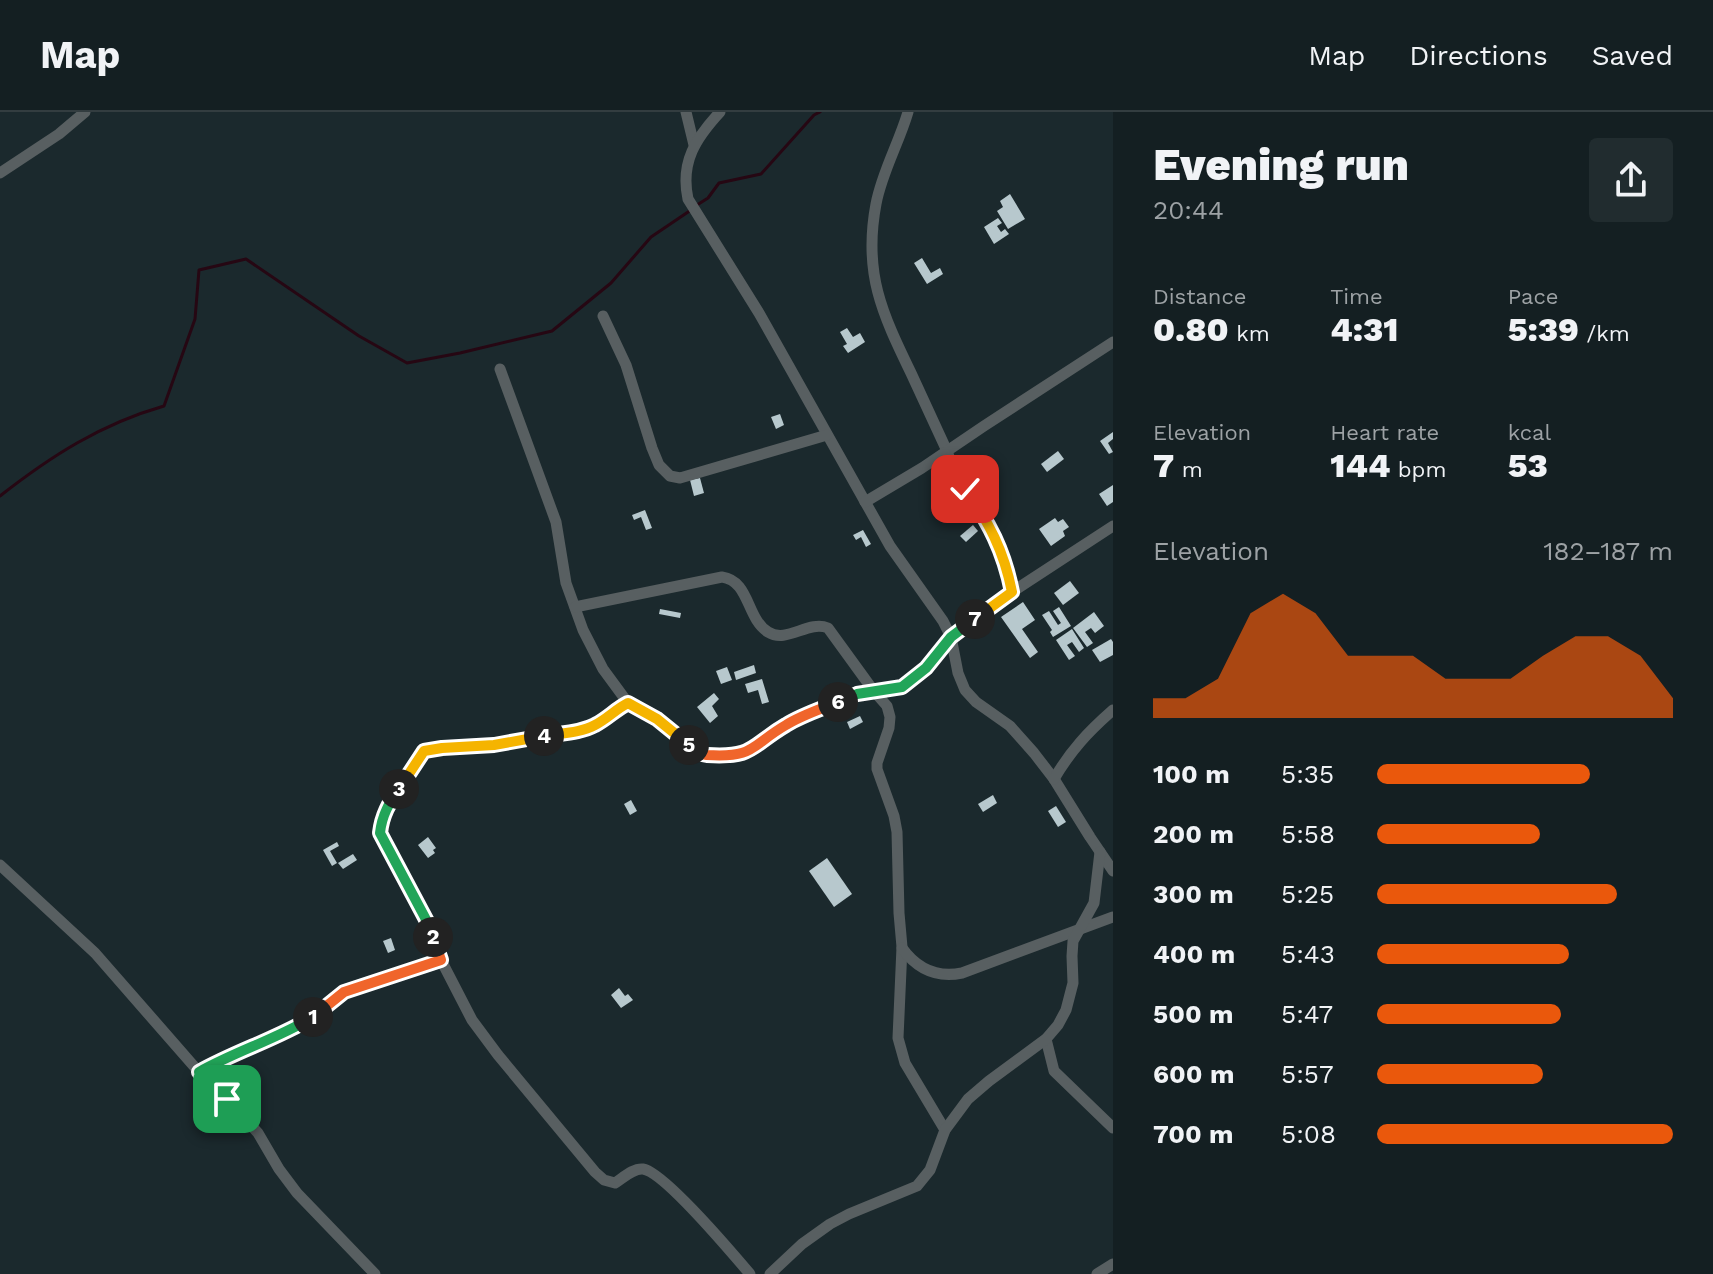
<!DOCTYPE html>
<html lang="en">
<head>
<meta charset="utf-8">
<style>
	:root { --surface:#141f22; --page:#212c2f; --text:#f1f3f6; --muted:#9da2a5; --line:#333d40; --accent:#ea580c }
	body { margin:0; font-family:"Work Sans",sans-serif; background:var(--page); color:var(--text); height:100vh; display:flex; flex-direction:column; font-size:30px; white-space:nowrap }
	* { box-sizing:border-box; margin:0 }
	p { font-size:26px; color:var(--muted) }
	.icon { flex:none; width:44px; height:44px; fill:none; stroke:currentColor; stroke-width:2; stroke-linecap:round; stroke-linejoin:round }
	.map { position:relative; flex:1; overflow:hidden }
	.drawer { display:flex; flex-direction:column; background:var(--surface); width:600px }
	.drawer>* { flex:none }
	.pin { position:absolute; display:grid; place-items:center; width:68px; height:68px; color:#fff; margin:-34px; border-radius:16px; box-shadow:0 4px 12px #0006 }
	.km { position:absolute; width:40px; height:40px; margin:-20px; border-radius:50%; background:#222; color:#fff; font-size:22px; line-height:40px; text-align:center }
	.round { display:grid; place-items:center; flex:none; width:84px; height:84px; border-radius:8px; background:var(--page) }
	.summary { display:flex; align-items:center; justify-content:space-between; height:136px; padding:0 40px }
	h1 { font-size:44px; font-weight:800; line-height:60px }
	.metrics { display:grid; grid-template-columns:repeat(3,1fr); gap:12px; height:136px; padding:8px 40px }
	.metrics div { display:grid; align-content:center }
	.metrics b { font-size:34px; font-weight:800 }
	.metrics small { font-size:22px; font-weight:400 }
	.metrics p { font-size:22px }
	.chart { height:224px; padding:16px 40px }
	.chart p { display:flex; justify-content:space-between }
	.chart svg { width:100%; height:144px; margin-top:8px; fill:var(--accent); opacity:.7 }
	ul { padding:0 40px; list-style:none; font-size:26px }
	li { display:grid; grid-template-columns:128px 96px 1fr; align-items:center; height:60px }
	li i { height:20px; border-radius:10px; background:var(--accent) }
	header { display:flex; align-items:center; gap:48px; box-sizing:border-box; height:112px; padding:0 40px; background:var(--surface); border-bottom:2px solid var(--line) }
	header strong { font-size:38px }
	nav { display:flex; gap:44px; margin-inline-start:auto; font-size:28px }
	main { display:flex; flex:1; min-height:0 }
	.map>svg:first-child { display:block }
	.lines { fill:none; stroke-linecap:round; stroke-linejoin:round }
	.stream { stroke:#260713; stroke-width:3 }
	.building { fill:#b7c8cd }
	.minor { stroke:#585f61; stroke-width:11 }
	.split-1-casing { stroke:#fff; stroke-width:16 }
	.split-2-casing { stroke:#fff; stroke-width:16 }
	.split-3-casing { stroke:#fff; stroke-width:16 }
	.split-4-casing { stroke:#fff; stroke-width:16 }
	.split-5-casing { stroke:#fff; stroke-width:16 }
	.split-6-casing { stroke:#fff; stroke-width:16 }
	.split-7-casing { stroke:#fff; stroke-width:16 }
	.split-8-casing { stroke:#fff; stroke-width:16 }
	.split-1 { stroke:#22a559; stroke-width:10 }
	.split-2 { stroke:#f0652b; stroke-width:10 }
	.split-3 { stroke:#22a559; stroke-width:10 }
	.split-4 { stroke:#f5b400; stroke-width:10 }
	.split-5 { stroke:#f5b400; stroke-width:10 }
	.split-6 { stroke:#f0652b; stroke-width:10 }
	.split-7 { stroke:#22a559; stroke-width:10 }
	.split-8 { stroke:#f5b400; stroke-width:10 }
</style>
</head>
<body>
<header>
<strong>Map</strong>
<nav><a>Map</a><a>Directions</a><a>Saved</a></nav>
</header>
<main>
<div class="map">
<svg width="1113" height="1162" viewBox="0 0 1113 1162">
	<rect width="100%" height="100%" fill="#1b292d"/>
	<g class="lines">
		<g class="stream">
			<polyline points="697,93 708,86 719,71 761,62 814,3 820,0"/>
			<path d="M0,384C51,344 101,312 164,294L195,207L199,158L246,147L359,224L407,251L460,241L552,219L611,171L651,125L691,98"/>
		</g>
	</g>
	<g class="building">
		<polygon points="1010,82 1025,107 1008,117 997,99 1003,95 1000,89"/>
		<polygon points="998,106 1002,111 997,114 1001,120 1005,117 1009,122 994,132 984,115"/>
		<polygon points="922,146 931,161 940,156 943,162 927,172 914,151"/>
		<polygon points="847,216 853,225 860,221 865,230 848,241 843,234 847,232 840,220"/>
		<polygon points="780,302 784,313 776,317 771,305"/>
		<polygon points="1113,320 1113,327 1108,331 1113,340 1109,342 1100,329"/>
		<polygon points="1058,339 1064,347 1047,360 1041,352"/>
		<polygon points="700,366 704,381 694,384 690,368"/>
		<polygon points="1113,373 1113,390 1107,394 1099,382"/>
		<polygon points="645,398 652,416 646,418 641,405 634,408 632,403"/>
		<polygon points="1055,406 1058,410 1063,407 1069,415 1063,419 1065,424 1051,434 1039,417"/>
		<polygon points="973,413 978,419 966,430 960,424"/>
		<polygon points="863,418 871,432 866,435 861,425 856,428 853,423"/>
		<polygon points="1070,469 1079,481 1063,493 1054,481"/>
		<polygon points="1023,490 1035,508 1022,517 1038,540 1030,546 1001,505"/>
		<polygon points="1059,495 1071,514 1053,525 1050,520 1052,518 1042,503 1049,499 1058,513 1061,511 1053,499"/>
		<polygon points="660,497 681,501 680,506 659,502"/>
		<polygon points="1094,500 1104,514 1095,521 1091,516 1085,520 1093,531 1087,535 1073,516"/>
		<polygon points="1072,517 1084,536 1079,540 1072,530 1067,533 1075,544 1069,548 1056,528"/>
		<polygon points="1111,527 1113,530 1113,543 1100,550 1092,538"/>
		<polygon points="754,553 756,561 736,568 734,560"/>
		<polygon points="727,555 732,568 721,572 716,559"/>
		<polygon points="762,567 769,590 762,592 758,578 748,581 745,572"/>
		<polygon points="714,581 719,587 712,594 718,604 710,611 697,595"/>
		<polygon points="860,604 863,610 850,617 847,610"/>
		<polygon points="993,683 997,691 983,700 978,692"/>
		<polygon points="631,688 637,699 630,703 624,692"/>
		<polygon points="1056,694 1066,710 1058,715 1048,699"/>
		<polygon points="428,725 436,736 433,738 435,741 428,746 418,733"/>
		<polygon points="337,730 339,734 330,739 337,751 332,754 323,738"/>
		<polygon points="353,742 357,748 343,757 338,751"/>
		<polygon points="827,746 852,782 834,795 809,759"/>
		<polygon points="391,826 395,838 388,841 383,829"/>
		<polygon points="619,876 625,884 628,882 633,888 621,896 611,883"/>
	</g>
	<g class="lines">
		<g class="minor">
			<polyline points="686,0 694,33"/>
			<path d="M720,0C696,26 680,50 688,87L759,201L890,434L943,509L951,525L958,561L965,578L976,590L1010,614L1034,641L1054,667L1090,725L1113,759"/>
			<path d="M908,0C899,31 882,60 876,92C863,161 882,201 911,261C923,287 935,313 947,339L954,359L1000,434L1012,480"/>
			<polyline points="0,61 59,22 85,0"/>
			<polyline points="603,204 626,253 652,336 659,353 670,364 680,366 827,323"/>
			<polyline points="500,257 556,410 566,471 583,518 603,557 628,591"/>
			<polyline points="865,390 922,356 984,314 1113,230"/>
			<path d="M575,495L722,465C750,469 746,506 768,520C787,532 808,508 828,516L873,578L887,594L890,605L889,616L877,651V657L894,704L897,720L899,801L902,835L898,926L905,951L945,1018"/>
			<path d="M1054,667C1071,638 1088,620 1113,598"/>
			<polyline points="0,753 95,841 199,960 227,987 258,1021 279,1057 297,1081 375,1162"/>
			<path d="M902,836C917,857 937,866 962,861L1113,805"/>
			<polyline points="1046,927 1054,959 1113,1016"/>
			<polyline points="199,960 226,945 285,921 319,901 344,880 441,848"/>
			<path d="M750,1162C733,1142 664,1060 643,1057C633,1056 623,1066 615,1071L604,1068L595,1060L498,943L472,908L441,848L430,815L380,721L381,709L385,698L424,639L442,636L494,633L586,617C601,610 613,598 628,591L657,607L702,642L740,643L753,638L771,623L799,606L857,582L902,575L926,556L951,525L1012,480L1113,414"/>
			<polyline points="770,1162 802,1132 830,1112 849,1102 917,1074 930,1058 945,1018 968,987 989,969 1046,927 1058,913 1066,898 1073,871 1072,844 1073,829 1094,791 1100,740"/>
			<polyline points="1097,1162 1113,1152"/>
		</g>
	</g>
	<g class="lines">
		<defs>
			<path id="split-1" d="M227,987L199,960C236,939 277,927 313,905"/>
			<polyline id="split-2" points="313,905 344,880 441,848 433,825"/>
			<path id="split-3" d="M399,677C389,691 382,703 380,721L430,815L433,825"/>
			<polyline id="split-4" points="399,677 424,639 442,636 494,633 544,624"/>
			<path id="split-5" d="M544,624C561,621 580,621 595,613C607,607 616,597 628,591L657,607L689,633"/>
			<path id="split-6" d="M689,633L702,642L707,643C755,646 750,634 786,613C802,603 821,597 838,590"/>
			<polyline id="split-7" points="838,590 857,582 902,575 926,556 951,525 975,507"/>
			<path id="split-8" d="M965,377C989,410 1004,439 1012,480L975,507"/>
		</defs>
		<use href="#split-1" class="split-1-casing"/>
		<use href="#split-2" class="split-2-casing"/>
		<use href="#split-3" class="split-3-casing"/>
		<use href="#split-4" class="split-4-casing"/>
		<use href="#split-5" class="split-5-casing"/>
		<use href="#split-6" class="split-6-casing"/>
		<use href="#split-7" class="split-7-casing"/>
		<use href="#split-8" class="split-8-casing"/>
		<use href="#split-1" class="split-1"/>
		<use href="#split-2" class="split-2"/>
		<use href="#split-3" class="split-3"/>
		<use href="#split-4" class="split-4"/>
		<use href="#split-5" class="split-5"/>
		<use href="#split-6" class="split-6"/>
		<use href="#split-7" class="split-7"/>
		<use href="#split-8" class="split-8"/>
	</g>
</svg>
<div class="pin" style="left:227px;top:987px;background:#1e9e55"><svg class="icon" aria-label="arrive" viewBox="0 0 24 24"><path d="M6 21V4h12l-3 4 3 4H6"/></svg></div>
<div class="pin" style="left:965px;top:377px;background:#d93025"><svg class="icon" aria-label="check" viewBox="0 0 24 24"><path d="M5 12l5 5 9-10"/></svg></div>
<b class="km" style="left:313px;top:905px">1</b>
<b class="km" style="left:433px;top:825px">2</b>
<b class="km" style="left:399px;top:677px">3</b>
<b class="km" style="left:544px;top:624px">4</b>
<b class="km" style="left:689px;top:633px">5</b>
<b class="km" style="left:838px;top:590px">6</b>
<b class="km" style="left:975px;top:507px">7</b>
</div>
<section class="drawer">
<div class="summary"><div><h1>Evening run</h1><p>20:44</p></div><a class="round"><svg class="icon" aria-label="share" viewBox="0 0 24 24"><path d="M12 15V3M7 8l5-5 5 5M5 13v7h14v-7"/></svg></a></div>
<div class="metrics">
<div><p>Distance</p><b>0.80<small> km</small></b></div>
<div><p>Time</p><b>4:31</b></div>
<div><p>Pace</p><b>5:39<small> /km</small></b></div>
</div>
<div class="metrics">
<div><p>Elevation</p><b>7<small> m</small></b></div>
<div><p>Heart rate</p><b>144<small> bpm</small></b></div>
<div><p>kcal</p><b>53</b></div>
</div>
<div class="chart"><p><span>Elevation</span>182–187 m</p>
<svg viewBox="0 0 160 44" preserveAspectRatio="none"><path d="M0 44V38L10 38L20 32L30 12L40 6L50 12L60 25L70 25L80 25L90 32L100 32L110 32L120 25L130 19L140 19L150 25L160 38V44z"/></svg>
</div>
<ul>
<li><b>100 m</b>5:35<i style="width:72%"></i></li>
<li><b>200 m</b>5:58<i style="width:55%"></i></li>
<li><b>300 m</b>5:25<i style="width:81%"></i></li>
<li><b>400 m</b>5:43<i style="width:65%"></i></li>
<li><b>500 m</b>5:47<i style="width:62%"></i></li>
<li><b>600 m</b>5:57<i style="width:56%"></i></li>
<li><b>700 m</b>5:08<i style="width:100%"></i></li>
</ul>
</section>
</main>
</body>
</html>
